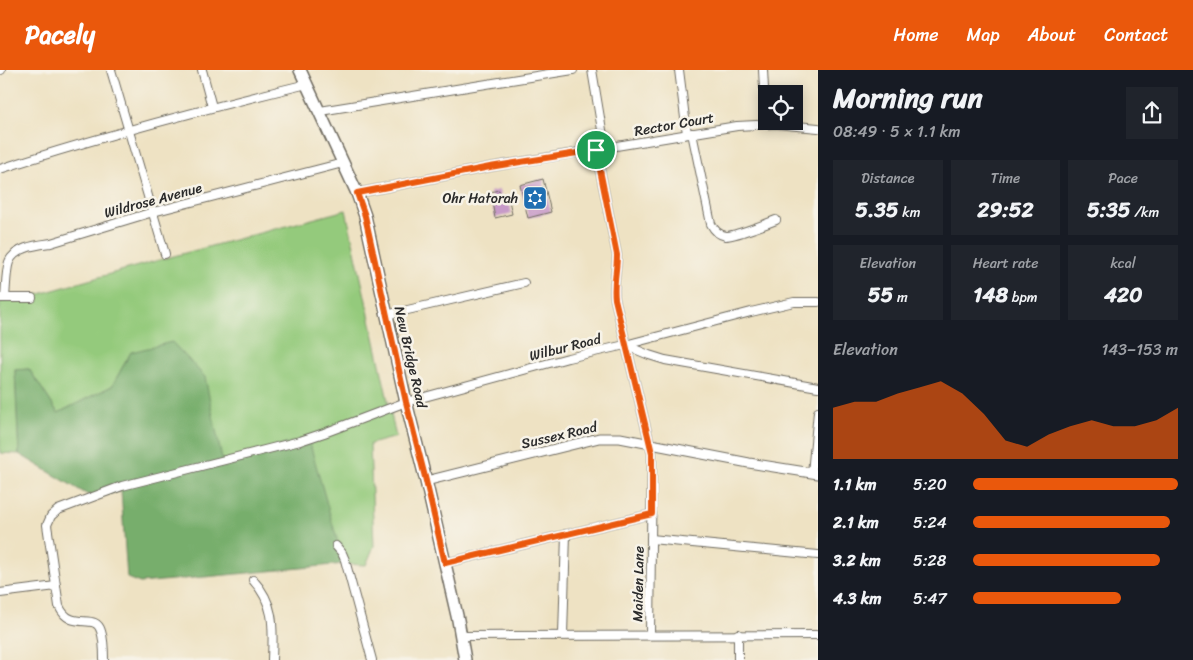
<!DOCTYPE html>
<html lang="en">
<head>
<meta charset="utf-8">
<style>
	:root { --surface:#171b24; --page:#20242c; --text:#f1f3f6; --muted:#9ea1a6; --accent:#ea580c }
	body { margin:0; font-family:Sriracha,sans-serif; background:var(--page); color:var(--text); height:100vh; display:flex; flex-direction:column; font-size:19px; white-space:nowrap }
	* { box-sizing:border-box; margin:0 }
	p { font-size:16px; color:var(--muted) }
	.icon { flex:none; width:28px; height:28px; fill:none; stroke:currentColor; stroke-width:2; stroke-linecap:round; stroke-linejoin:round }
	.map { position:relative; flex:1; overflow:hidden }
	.panel { display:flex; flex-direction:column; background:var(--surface); width:375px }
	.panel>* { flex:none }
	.buttons { position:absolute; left:758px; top:15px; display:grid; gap:10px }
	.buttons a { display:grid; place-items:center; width:45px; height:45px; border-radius:0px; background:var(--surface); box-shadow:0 2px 12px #0003; font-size:25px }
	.pin { position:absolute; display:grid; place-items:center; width:42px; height:42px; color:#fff; margin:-21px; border:2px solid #fff; border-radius:50%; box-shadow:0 1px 5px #0007 }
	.round { display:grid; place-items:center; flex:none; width:52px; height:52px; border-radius:0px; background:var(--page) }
	.overview { display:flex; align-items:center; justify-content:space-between; height:85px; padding:0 15px }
	h1 { font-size:28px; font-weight:700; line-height:38px }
	.metrics { display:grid; grid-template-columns:repeat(3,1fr); gap:8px; height:85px; padding:5px 15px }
	.metrics div { display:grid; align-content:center; border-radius:0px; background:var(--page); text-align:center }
	.metrics b { font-size:21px; font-weight:700 }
	.metrics small { font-size:14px; font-weight:400 }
	.metrics p { font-size:14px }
	.chart { height:140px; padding:10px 15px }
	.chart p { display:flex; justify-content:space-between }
	.chart svg { width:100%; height:90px; margin-top:5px; fill:var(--accent); opacity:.7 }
	ul { padding:0 15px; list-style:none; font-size:16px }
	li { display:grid; grid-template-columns:80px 60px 1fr; align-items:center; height:38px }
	li i { height:12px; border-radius:6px; background:var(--accent) }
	header { display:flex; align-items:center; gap:30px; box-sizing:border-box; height:70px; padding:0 25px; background:var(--accent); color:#fff }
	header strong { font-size:24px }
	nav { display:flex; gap:28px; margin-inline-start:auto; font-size:18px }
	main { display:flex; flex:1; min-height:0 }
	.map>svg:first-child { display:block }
	.green { fill:#94ca7c; stroke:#607a54 }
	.forest { fill:#77ae6c; stroke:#516c4c }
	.building { fill:#c79ac8 }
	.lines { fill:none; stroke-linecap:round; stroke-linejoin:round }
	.minor-casing { stroke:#6f6b60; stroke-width:10 }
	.tertiary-casing { stroke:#6f6b60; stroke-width:11 }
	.primary-casing { stroke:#6f6b60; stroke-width:14 }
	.minor { stroke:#fff; stroke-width:8 }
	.tertiary { stroke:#fff; stroke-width:9 }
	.primary { stroke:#fff; stroke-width:11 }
	.route-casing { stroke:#fff; stroke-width:10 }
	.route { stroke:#ea580c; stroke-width:6 }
	.labels { text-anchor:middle; stroke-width:5; stroke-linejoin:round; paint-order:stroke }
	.street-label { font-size:14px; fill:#2b2b2b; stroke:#f7f3e8 }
	.poi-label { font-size:14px; fill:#2b2b2b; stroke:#f7f3e8; text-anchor:end }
</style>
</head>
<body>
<header>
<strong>Pacely</strong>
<nav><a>Home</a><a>Map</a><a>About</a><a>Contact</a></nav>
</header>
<main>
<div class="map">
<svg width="818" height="590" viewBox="0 0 818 590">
	<rect width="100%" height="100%" fill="#f7f3e8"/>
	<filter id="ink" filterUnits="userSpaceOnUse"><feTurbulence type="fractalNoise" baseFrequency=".02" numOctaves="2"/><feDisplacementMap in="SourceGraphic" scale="10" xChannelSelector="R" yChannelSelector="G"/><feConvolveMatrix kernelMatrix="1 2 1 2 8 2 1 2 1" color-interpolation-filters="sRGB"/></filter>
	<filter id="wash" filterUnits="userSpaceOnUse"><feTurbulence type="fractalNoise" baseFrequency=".0096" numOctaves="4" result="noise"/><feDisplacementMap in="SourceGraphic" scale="20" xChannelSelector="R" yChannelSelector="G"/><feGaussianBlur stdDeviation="1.12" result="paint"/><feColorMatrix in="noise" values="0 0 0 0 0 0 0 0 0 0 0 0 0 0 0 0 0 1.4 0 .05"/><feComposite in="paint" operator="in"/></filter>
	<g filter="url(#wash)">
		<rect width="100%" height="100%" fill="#eee2c3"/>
		<polygon class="green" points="346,140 396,367 370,374 374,476 366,495 344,494 223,394 131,282 112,316 58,343 29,299 15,300 19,384 0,383 0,232 29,227 159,190"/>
		<polygon class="forest" points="172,272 205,307 223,394 308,367 344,494 140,513 127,508 121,421 93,428 19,384 15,300 29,299 58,343 112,316 131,282"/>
		<g id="blocks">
			<g class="building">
				<polygon points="543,109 551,142 528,148 520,115"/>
				<polygon points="499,120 500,127 508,126 512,144 495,148 490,122"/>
			</g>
		</g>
	</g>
	<g filter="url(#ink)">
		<use href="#blocks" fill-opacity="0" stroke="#6f6b60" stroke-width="1"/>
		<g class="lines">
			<defs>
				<g id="minor">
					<polyline points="0,0 1,0"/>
					<polyline points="111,0 165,184"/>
					<polyline points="202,0 212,37"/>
					<polyline points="592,0 605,78"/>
					<polyline points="679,0 687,64"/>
					<polyline points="763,0 766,54"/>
					<polyline points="320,41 573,0"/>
					<path d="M692,63L711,154C714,160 719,165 726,166C734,166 766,154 776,150"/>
					<path d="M596,80L617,185C617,200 613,214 615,229L652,383L650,565"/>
					<path d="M0,99C101,66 204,39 307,14"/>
					<polyline points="357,123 490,97 737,56 776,54 818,58"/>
					<polyline points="0,228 32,228"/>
					<path d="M5,228C6,218 6,200 9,192C15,177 37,175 51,173L153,142L343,93"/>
					<polyline points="386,245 524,213"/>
					<polyline points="625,275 649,285 665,290 818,317"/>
					<polyline points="812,403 818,342"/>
					<polyline points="651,469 818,485"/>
					<polyline points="336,476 342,483 345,490 372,590"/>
					<polyline points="445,493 652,444"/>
					<path d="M253,510C276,535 273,559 272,590"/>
					<polyline points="0,523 56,516"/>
					<polyline points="738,564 738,590"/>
					<polyline points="563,565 566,464"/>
					<polyline points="461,566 818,565"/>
					<path d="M104,590C104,581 104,570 101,561C95,541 71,563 59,536L47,455L51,446L58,440L122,416L300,371L324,363L406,332L568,288L625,275L751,242L794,232H818"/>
				</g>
				<polyline id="tertiary" points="426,411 599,368 620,368 749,393 818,404"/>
				<polyline id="primary" points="300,0 357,123 365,146 406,332 426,411 458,550 465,590"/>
			</defs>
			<use href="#minor" class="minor-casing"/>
			<use href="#tertiary" class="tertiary-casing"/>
			<use href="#primary" class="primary-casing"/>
			<use href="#minor" class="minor"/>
			<use href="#tertiary" class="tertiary"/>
			<use href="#primary" class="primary"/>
		</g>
	</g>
	<g class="lines" filter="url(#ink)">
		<defs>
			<path id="route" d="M596,80L617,185C617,200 613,214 615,229L652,383V444L445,493L426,411L406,332L365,146L357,123L490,97Z"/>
		</defs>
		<use href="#route" class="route-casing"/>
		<use href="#route" class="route"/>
	</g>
	<defs>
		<symbol id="synagogue-square" viewBox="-11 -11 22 22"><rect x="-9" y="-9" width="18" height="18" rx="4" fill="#1f6fb2" stroke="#f7f3e8"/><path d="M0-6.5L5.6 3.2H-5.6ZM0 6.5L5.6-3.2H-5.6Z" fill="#fff"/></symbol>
	</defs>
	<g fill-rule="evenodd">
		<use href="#synagogue-square" x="521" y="114" width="28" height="28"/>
	</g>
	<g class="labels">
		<g class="street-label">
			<text transform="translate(674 54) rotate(-10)" y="5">Rector Court</text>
			<text transform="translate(153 130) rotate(-15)" y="5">Wildrose Avenue</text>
			<text transform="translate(565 277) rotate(-14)" y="5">Wilbur Road</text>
			<text transform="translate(411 287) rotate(77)" y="5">New Bridge Road</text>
			<text transform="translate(559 365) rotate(-13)" y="5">Sussex Road</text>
			<text transform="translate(638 514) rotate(-89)" y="5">Maiden Lane</text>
		</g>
		<g class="poi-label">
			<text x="518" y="133">Ohr Hatorah</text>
		</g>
	</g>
</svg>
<div class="buttons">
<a><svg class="icon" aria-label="locate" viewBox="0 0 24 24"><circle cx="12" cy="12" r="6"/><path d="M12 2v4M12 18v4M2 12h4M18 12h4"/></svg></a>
</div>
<div class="pin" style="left:596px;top:80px;background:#1e9e55"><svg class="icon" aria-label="arrive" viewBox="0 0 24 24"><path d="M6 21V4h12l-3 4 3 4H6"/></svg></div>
</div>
<section class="panel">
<div class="overview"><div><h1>Morning run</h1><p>08:49 · 5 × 1.1 km</p></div><a class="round"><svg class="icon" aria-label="share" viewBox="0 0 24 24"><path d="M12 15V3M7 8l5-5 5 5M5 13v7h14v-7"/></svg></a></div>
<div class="metrics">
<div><p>Distance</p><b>5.35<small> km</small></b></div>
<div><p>Time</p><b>29:52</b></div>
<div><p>Pace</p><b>5:35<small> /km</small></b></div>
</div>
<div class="metrics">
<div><p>Elevation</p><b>55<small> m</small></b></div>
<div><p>Heart rate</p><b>148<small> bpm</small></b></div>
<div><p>kcal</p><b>420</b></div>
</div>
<div class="chart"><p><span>Elevation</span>143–153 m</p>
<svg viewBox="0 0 160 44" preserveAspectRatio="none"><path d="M0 44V19L10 16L20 16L30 12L40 9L50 6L60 12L70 22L80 35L90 38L100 32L110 28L120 25L130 28L140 28L150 25L160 19V44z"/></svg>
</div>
<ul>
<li><b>1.1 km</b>5:20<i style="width:100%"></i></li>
<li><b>2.1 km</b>5:24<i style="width:96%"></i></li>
<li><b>3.2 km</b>5:28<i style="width:91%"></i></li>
<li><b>4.3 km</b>5:47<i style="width:72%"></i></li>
</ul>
</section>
</main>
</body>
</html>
